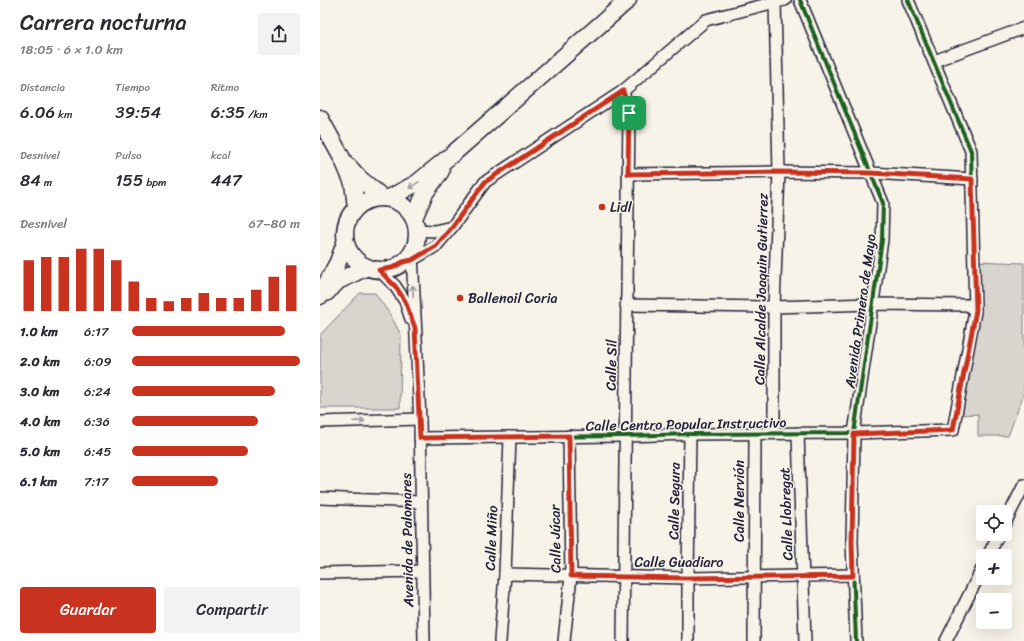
<!DOCTYPE html>
<html lang="es">
<head>
<meta charset="utf-8">
<style>
	:root { --surface:#fff; --page:#f2f2f3; --text:#2b2b33; --muted:#7c7c81; --accent:#c8321e }
	body { margin:0; font-family:Sriracha,sans-serif; background:var(--page); color:var(--text); height:100vh; display:flex; flex-direction:column; font-size:15px; white-space:nowrap }
	* { box-sizing:border-box; margin:0 }
	p { font-size:13px; color:var(--muted) }
	.icon { flex:none; width:22px; height:22px; fill:none; stroke:currentColor; stroke-width:2; stroke-linecap:round; stroke-linejoin:round }
	.map { position:relative; flex:1; overflow:hidden }
	.side { display:flex; flex-direction:column; background:var(--surface); width:320px }
	.side>* { flex:none }
	.buttons { position:absolute; left:656px; top:505px; display:grid; gap:8px }
	.buttons a { display:grid; place-items:center; width:36px; height:36px; border-radius:4px; background:var(--surface); box-shadow:0 4px 16px #0002; font-size:20px }
	.pin { position:absolute; display:grid; place-items:center; width:34px; height:34px; color:#fff; margin:-17px; border-radius:8px; box-shadow:0 2px 6px #0006 }
	.round { display:grid; place-items:center; flex:none; width:42px; height:42px; border-radius:4px; background:var(--page) }
	.head { display:flex; align-items:center; justify-content:space-between; height:68px; padding:0 20px }
	h1 { font-size:22px; font-weight:600; line-height:30px }
	.metrics { display:grid; grid-template-columns:repeat(3,1fr); gap:6px; height:68px; padding:4px 20px }
	.metrics div { display:grid; align-content:center }
	.metrics b { font-size:17px; font-weight:600 }
	.metrics small { font-size:11px; font-weight:400 }
	.metrics p { font-size:11px }
	.chart { height:112px; padding:8px 20px }
	.chart p { display:flex; justify-content:space-between }
	.chart svg { width:100%; height:72px; margin-top:4px; stroke:var(--accent); stroke-width:6 }
	.button { display:flex; gap:8px; margin-top:auto; padding:8px 20px }
	.button a { flex:1; height:46px; border-radius:4px; background:var(--accent); color:#fff; font-size:16px; font-weight:600; line-height:46px; text-align:center }
	.button a+a { background:var(--page); color:var(--text) }
	ul { padding:0 20px; list-style:none; font-size:13px }
	li { display:grid; grid-template-columns:64px 48px 1fr; align-items:center; height:30px }
	li i { height:10px; border-radius:5px; background:var(--accent) }
	main { display:flex; flex:1; min-height:0 }
	.map>svg:first-child { display:block }
	.green { fill:#d8d5cf; stroke:#7d7c85 }
	.lines { fill:none; stroke-linecap:round; stroke-linejoin:round }
	.street-casing { stroke:#22223b; stroke-width:14 }
	.secondary-casing { stroke:#22223b; stroke-width:19 }
	.street { stroke:#f7f3e8; stroke-width:11 }
	.secondary { stroke:#f7f3e8; stroke-width:16 }
	.cycleway-casing { stroke:#f7f3e8; stroke-width:6 }
	.cycleway { stroke:#1b5e20; stroke-width:4 }
	.oneway { stroke:#97959a }
	.route-casing { stroke:#fff; stroke-width:8 }
	.route { stroke:#c8321e; stroke-width:5 }
	.poi-dot { fill:#c8321e; stroke:#f7f3e8; stroke-width:1.5 }
	.labels { text-anchor:middle; stroke-width:3; stroke-linejoin:round; paint-order:stroke }
	.poi-label { font-size:14px; fill:#22223b; stroke:#f7f3e8; text-anchor:start }
	.street-label { font-size:14px; fill:#22223b; stroke:#f7f3e8 }
</style>
</head>
<body>
<main>
<section class="side">
<div class="head"><div><h1>Carrera nocturna</h1><p>18:05 · 6 × 1.0 km</p></div><a class="round"><svg class="icon" aria-label="share" viewBox="0 0 24 24"><path d="M12 15V3M7 8l5-5 5 5M5 13v7h14v-7"/></svg></a></div>
<div class="metrics">
<div><p>Distancia</p><b>6.06<small> km</small></b></div>
<div><p>Tiempo</p><b>39:54</b></div>
<div><p>Ritmo</p><b>6:35<small> /km</small></b></div>
</div>
<div class="metrics">
<div><p>Desnivel</p><b>84<small> m</small></b></div>
<div><p>Pulso</p><b>155<small> bpm</small></b></div>
<div><p>kcal</p><b>447</b></div>
</div>
<div class="chart"><p><span>Desnivel</span>67–80 m</p>
<svg viewBox="0 0 160 44" preserveAspectRatio="none"><path d="M5 44V13M15 44V11M25 44V11M35 44V6M45 44V6M55 44V13M65 44V26M75 44V36M85 44V38M95 44V36M105 44V33M115 44V36M125 44V36M135 44V31M145 44V23M155 44V16"/></svg>
</div>
<ul>
<li><b>1.0 km</b>6:17<i style="width:91%"></i></li>
<li><b>2.0 km</b>6:09<i style="width:100%"></i></li>
<li><b>3.0 km</b>6:24<i style="width:85%"></i></li>
<li><b>4.0 km</b>6:36<i style="width:75%"></i></li>
<li><b>5.0 km</b>6:45<i style="width:69%"></i></li>
<li><b>6.1 km</b>7:17<i style="width:51%"></i></li>
</ul>
<div class="button"><a>Guardar</a><a>Compartir</a></div>
</section>
<div class="map">
<svg width="704" height="641" viewBox="0 0 704 641">
	<rect width="100%" height="100%" fill="#f7f3e8"/>
	<filter id="ink" filterUnits="userSpaceOnUse"><feTurbulence type="fractalNoise" baseFrequency=".025" numOctaves="2"/><feDisplacementMap in="SourceGraphic" scale="8" xChannelSelector="R" yChannelSelector="G"/><feConvolveMatrix kernelMatrix="1 2 1 2 8 2 1 2 1" color-interpolation-filters="sRGB"/></filter>
	<g filter="url(#ink)">
		<g class="green">
			<polygon points="656,261 704,263 704,393 688,436 658,436 658,414 639,415"/>
			<polygon points="40,293 55,293 71,316 81,335 80,408 0,408 0,335"/>
		</g>
		<g class="lines">
			<defs>
				<g id="street">
					<polyline points="480,0 563,203 562,240 534,433 532,542 536,641"/>
					<polyline points="614,61 704,28"/>
					<polyline points="308,174 459,172 551,173 652,179"/>
					<polyline points="97,230 114,231 132,227"/>
					<polyline points="92,254 100,419 104,641"/>
					<polyline points="83,262 92,260 116,246 132,227 165,182 303,91 386,20 455,2 465,0"/>
					<polyline points="59,270 75,286 85,301 91,319"/>
					<polyline points="306,305 454,307 552,304 648,305 655,311"/>
					<polyline points="0,422 100,419"/>
					<polyline points="454,433 454,307 459,172 455,2"/>
					<polyline points="478,433 485,641"/>
					<polyline points="100,438 305,436 370,434 534,433 633,430 655,311 651,151 588,0"/>
					<polyline points="0,498 101,502"/>
					<polyline points="685,523 704,485"/>
					<polyline points="668,556 679,534"/>
					<polyline points="0,573 102,571"/>
					<polyline points="185,574 368,578 533,575"/>
					<polyline points="180,641 185,574 190,437"/>
					<polyline points="244,641 251,576 249,436"/>
					<polyline points="303,641 309,113 303,91"/>
					<polyline points="368,641 368,578 370,434"/>
					<polyline points="434,641 435,434"/>
					<polyline points="626,641 663,567"/>
				</g>
				<g id="secondary">
					<polyline points="0,118 23,160 33,183 36,207"/>
					<polyline points="29,167 39,178 63,198"/>
					<circle cx="61" cy="234" r="36"/>
					<polyline points="69,198 97,183 135,152 308,0"/>
					<polyline points="94,218 105,193 121,171"/>
					<polyline points="6,293 18,281 47,267"/>
					<polyline points="0,296 18,262 25,243"/>
				</g>
			</defs>
			<use href="#street" class="street-casing"/>
			<use href="#secondary" class="secondary-casing"/>
			<use href="#street" class="street"/>
			<use href="#secondary" class="secondary"/>
			<defs>
				<g id="cycleway">
					<polyline points="480,0 563,203 562,240 534,433 532,542 536,641"/>
					<polyline points="100,438 305,436 370,434 534,433 633,430 655,311 651,151 588,0"/>
				</g>
			</defs>
			<use href="#cycleway" class="cycleway-casing"/>
			<use href="#cycleway" class="cycleway"/>
		</g>
		<defs><path id="oneway-shaft" d="M-6 0H5M1.5-3L5.5 0L1.5 3" fill="none" stroke-width="1.6" stroke-linecap="round" stroke-linejoin="round"/></defs>
		<g class="oneway">
			<use href="#oneway-shaft" transform="translate(94 185) rotate(149)"/>
			<use href="#oneway-shaft" transform="translate(93 291) rotate(-93)"/>
			<use href="#oneway-shaft" transform="translate(39 421) rotate(-2)"/>
		</g>
	</g>
	<g class="lines" filter="url(#ink)">
		<defs>
			<polygon id="route" points="303,91 309,113 308,174 459,172 551,173 652,179 656,310 633,430 534,434 532,542 533,576 368,578 251,576 249,436 100,438 95,328 85,301 75,286 59,270 72,268 83,262 92,260 116,246 132,227 165,182"/>
		</defs>
		<use href="#route" class="route-casing"/>
		<use href="#route" class="route"/>
	</g>
	<g class="poi-dot">
		<circle cx="282" cy="207" r="4"/>
		<circle cx="140" cy="298" r="4"/>
	</g>
	<g class="labels">
		<g class="poi-label">
			<text x="290" y="212">Lidl</text>
			<text x="148" y="303">Ballenoil Coria</text>
		</g>
		<g class="street-label">
			<text transform="translate(441 289) rotate(-89)" y="5">Calle Alcalde Joaquin Gutierrez</text>
			<text transform="translate(540 311) rotate(-82)" y="5">Avenida Primero de Mayo</text>
			<text transform="translate(291 365) rotate(-89)" y="5">Calle Sil</text>
			<text transform="translate(366 424) rotate(-1)" y="5">Calle Centro Popular Instructivo</text>
			<text transform="translate(354 501) rotate(-89)" y="5">Calle Segura</text>
			<text transform="translate(419 501) rotate(-90)" y="5">Calle Nervión</text>
			<text transform="translate(466 514) rotate(-92)" y="5">Calle Llobregat</text>
			<text transform="translate(171 538) rotate(-88)" y="5">Calle Miño</text>
			<text transform="translate(235 539) rotate(-91)" y="5">Calle Júcar</text>
			<text transform="translate(87 540) rotate(-91)" y="5">Avenida de Palomares</text>
			<text x="359" y="567">Calle Guadiaro</text>
		</g>
	</g>
</svg>
<div class="buttons">
<a><svg class="icon" aria-label="locate" viewBox="0 0 24 24"><circle cx="12" cy="12" r="6"/><path d="M12 2v4M12 18v4M2 12h4M18 12h4"/></svg></a>
<a>+</a>
<a>−</a>
</div>
<div class="pin" style="left:309px;top:113px;background:#1e9e55"><svg class="icon" aria-label="arrive" viewBox="0 0 24 24"><path d="M6 21V4h12l-3 4 3 4H6"/></svg></div>
</div>
</main>
</body>
</html>
